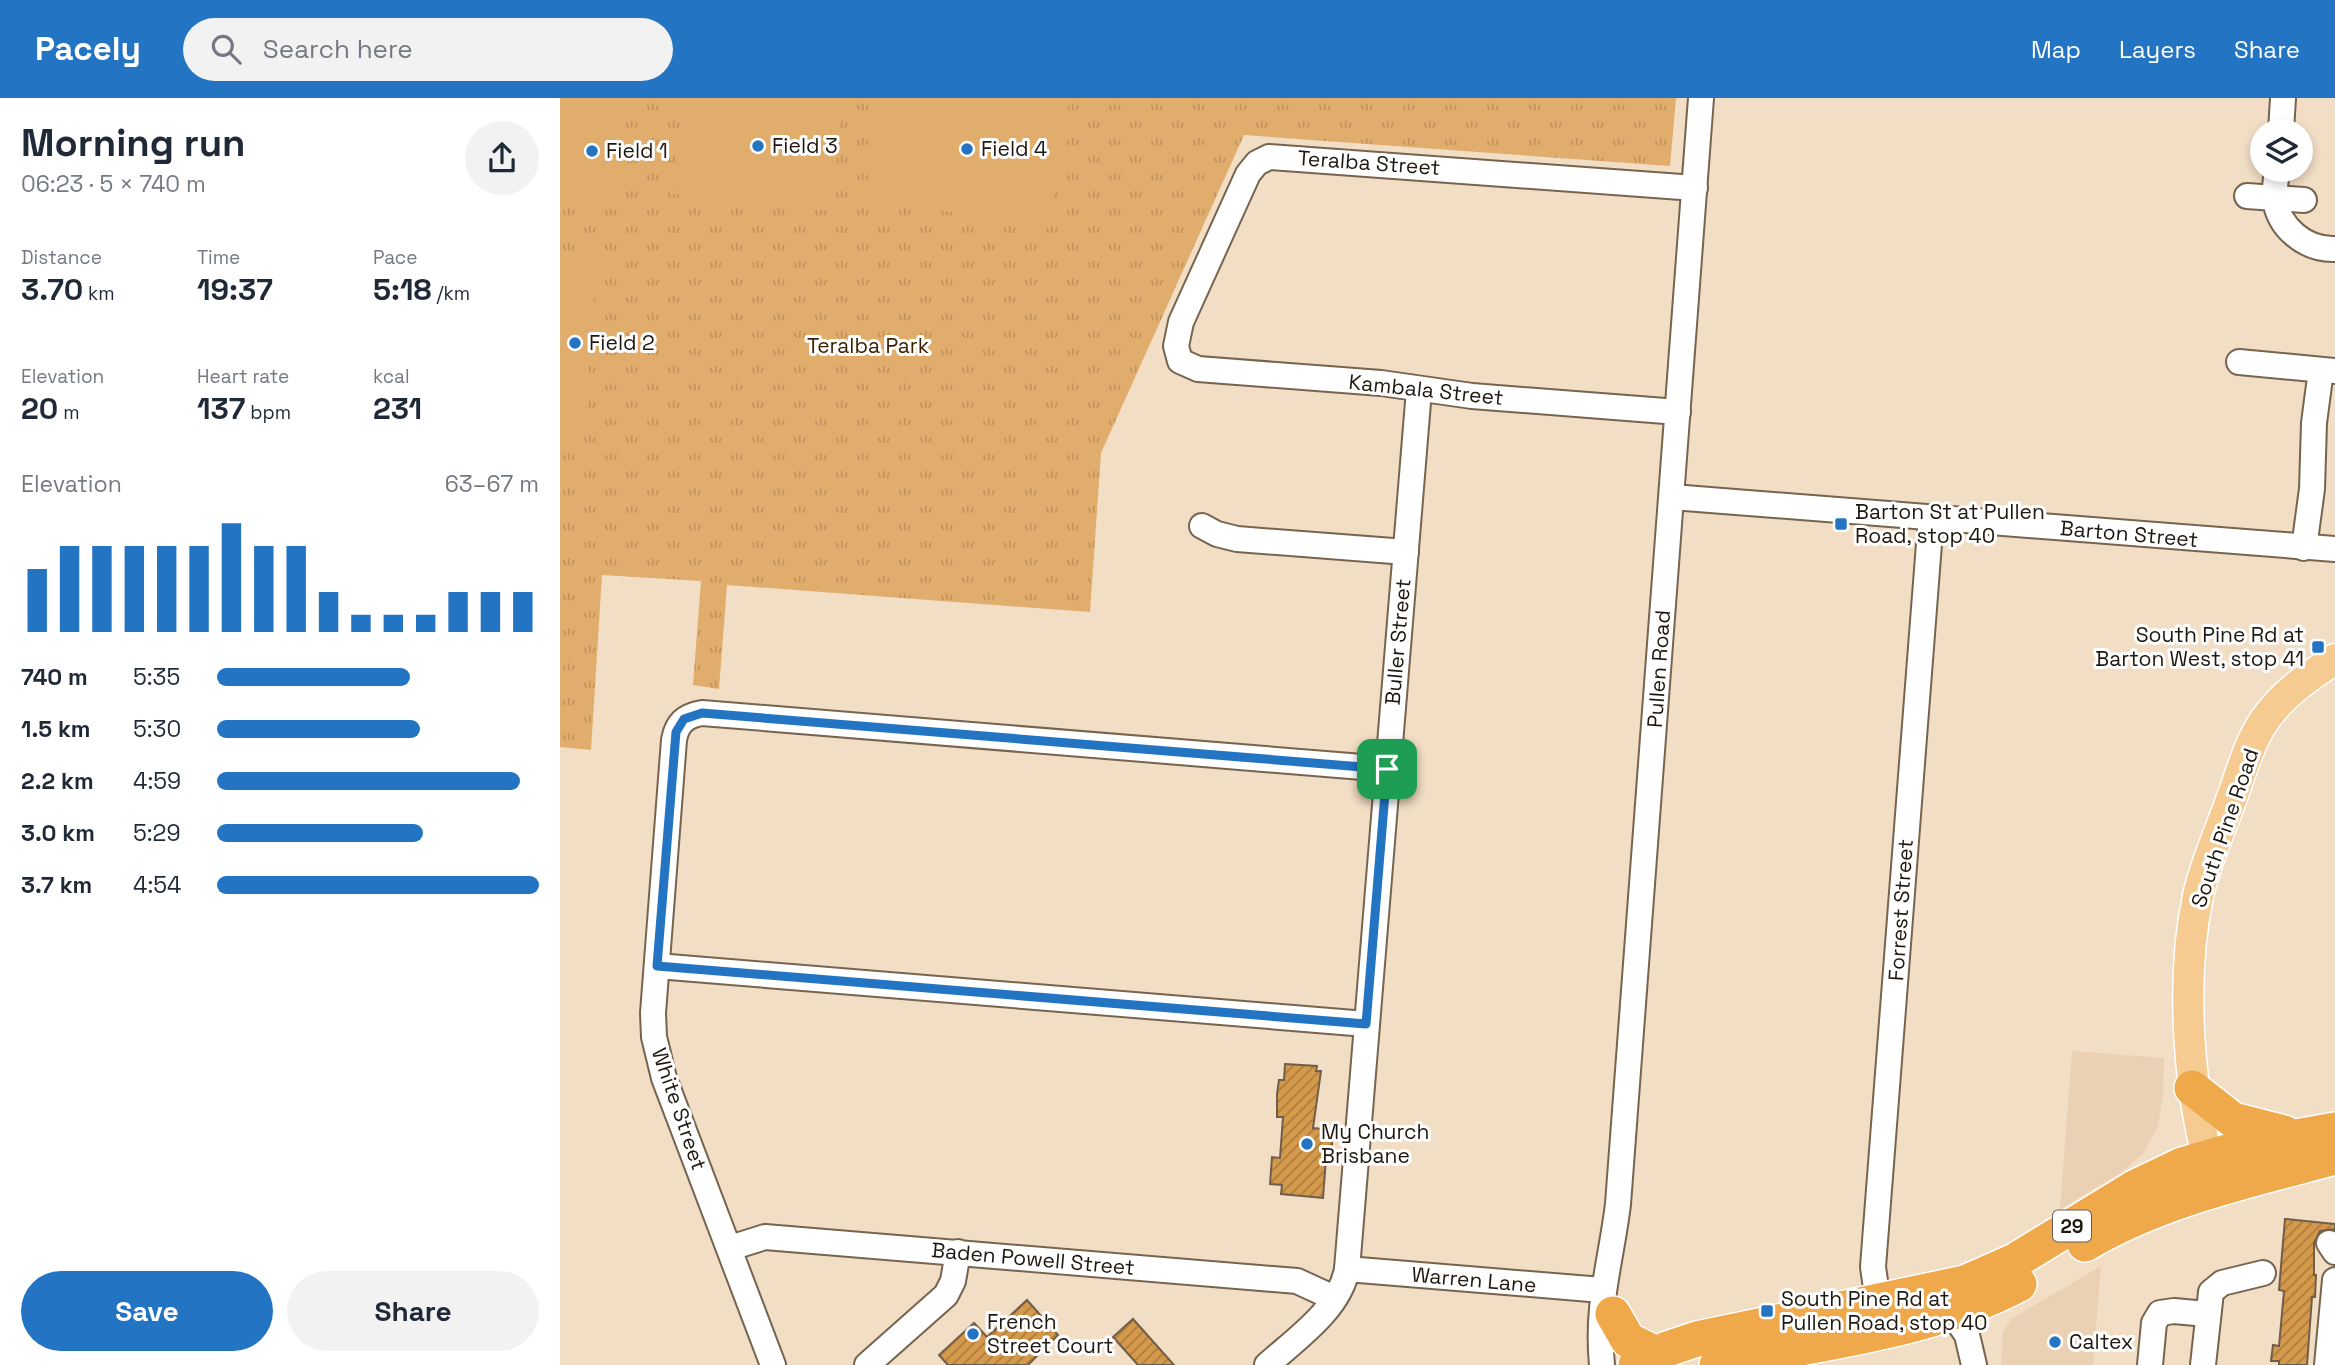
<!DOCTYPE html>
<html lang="en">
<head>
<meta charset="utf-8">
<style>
	:root { --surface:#fff; --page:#f2f2f3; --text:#1f2937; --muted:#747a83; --accent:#2375c4 }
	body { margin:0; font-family:"Space Grotesk",sans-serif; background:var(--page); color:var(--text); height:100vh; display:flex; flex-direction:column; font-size:26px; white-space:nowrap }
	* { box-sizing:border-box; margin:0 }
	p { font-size:23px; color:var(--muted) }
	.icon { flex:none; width:38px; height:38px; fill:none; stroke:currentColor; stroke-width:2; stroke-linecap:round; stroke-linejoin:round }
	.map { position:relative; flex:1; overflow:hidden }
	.drawer { display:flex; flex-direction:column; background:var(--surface); width:560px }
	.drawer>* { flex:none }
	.tools { position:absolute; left:1690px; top:21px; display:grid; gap:14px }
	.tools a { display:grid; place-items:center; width:63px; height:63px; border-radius:50%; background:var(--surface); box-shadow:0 4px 10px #0003; font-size:35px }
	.pin { position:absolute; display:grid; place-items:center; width:60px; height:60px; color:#fff; margin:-30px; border-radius:14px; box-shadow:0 4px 10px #0006 }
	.round { display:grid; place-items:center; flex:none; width:74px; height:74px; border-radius:37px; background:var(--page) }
	.overview { display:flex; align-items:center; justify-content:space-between; height:119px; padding:0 21px }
	h1 { font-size:38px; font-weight:700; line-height:52px }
	.metrics { display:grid; grid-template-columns:repeat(3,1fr); gap:10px; height:119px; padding:7px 21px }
	.metrics div { display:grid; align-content:center }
	.metrics b { font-size:30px; font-weight:700 }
	.metrics small { font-size:19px; font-weight:400 }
	.metrics p { font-size:19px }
	.chart { height:196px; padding:14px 21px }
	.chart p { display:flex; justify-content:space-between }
	.chart svg { width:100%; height:126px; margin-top:7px; stroke:var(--accent); stroke-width:6 }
	.action { display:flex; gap:14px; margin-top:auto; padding:14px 21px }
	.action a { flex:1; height:80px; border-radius:42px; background:var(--accent); color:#fff; font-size:28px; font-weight:700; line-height:80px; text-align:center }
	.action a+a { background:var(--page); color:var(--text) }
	ul { padding:0 21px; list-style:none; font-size:23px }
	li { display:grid; grid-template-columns:112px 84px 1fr; align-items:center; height:52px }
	li i { height:18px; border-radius:9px; background:var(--accent) }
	header { display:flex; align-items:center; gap:42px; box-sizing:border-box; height:98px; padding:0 35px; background:var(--accent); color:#fff }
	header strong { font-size:33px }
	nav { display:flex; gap:38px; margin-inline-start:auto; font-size:24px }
	.search { width:490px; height:63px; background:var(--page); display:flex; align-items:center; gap:18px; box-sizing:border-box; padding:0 24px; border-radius:38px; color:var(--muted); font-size:26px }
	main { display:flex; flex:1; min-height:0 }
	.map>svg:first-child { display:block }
	.built { fill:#ebd1b3 }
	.grass { fill:url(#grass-tufts) }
	.pitch { fill:#e1ad6d }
	.building { fill:url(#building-hatch); stroke:#705e49; stroke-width:2 }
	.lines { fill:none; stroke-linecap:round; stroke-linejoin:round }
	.minor-casing { stroke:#76644f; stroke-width:28 }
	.major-casing { stroke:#fff; stroke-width:33 }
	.highway-casing { stroke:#fff; stroke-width:38 }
	.minor { stroke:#fff; stroke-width:24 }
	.major { stroke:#f5cb92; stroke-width:30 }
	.highway { stroke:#efa94a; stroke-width:35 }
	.route-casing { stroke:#fff; stroke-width:14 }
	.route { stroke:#2375c4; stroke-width:9 }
	.poi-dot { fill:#2375c4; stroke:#fff; stroke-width:2.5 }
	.labels { text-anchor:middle; stroke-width:6; stroke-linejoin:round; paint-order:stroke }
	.shield { fill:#fff; stroke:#625d58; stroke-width:2 }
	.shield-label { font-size:19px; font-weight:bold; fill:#1f1810 }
	.poi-label { font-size:21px; fill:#1f1810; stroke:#fff; text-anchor:start }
	.street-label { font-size:21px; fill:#1f1810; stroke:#fff }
	.park-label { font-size:21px; fill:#3b2301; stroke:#fff }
</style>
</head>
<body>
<header>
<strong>Pacely</strong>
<div class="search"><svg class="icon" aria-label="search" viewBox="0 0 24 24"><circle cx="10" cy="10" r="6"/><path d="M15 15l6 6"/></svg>Search here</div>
<nav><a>Map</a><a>Layers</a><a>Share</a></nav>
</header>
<main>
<section class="drawer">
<div class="overview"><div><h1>Morning run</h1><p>06:23 · 5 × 740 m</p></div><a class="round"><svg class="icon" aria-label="share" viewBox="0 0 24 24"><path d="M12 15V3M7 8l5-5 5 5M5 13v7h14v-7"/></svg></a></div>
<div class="metrics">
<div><p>Distance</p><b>3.70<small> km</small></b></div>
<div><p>Time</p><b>19:37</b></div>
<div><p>Pace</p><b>5:18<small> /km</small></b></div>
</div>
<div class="metrics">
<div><p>Elevation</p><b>20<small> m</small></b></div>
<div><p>Heart rate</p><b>137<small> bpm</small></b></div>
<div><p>kcal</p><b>231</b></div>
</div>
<div class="chart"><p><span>Elevation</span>63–67 m</p>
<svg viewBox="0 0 160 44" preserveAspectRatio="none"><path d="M5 44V22M15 44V14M25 44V14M35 44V14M45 44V14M55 44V14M65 44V6M75 44V14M85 44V14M95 44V30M105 44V38M115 44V38M125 44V38M135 44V30M145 44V30M155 44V30"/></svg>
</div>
<ul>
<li><b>740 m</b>5:35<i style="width:60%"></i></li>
<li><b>1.5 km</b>5:30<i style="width:63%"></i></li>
<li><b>2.2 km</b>4:59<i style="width:94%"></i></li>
<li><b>3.0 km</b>5:29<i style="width:64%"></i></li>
<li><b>3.7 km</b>4:54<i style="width:100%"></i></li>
</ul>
<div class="action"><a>Save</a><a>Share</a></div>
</section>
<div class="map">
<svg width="1775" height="1267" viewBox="0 0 1775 1267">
	<defs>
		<pattern id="grass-tufts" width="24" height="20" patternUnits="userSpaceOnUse" patternTransform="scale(1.75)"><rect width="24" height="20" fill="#e1ad6d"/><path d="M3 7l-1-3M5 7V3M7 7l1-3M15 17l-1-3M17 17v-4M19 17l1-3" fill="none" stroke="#c1945d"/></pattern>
		<pattern id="building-hatch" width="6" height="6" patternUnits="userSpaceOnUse" patternTransform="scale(1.75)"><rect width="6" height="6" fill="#d5994b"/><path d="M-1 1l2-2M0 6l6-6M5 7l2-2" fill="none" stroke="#ac7c3d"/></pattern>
	</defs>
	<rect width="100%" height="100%" fill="#f2ddc5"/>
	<g class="built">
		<polygon points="1512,953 1604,960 1603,997 1598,1028 1583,1056 1559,1076 1500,1111"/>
		<polygon points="1541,1168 1533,1267 1441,1267 1443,1234 1451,1221"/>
	</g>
	<polygon class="grass" points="0,0 1116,0 1110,68 684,37 541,355 530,514 167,487 159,591 133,587 141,483 42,477 31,652 0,649"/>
	<g class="pitch">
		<polygon points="0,0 67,0 59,111 0,106"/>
		<polygon points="124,0 283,0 271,113 113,96"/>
		<polygon points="322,0 488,0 509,4 487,131 305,99"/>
		<polygon points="0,156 37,158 24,334 0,332"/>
	</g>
	<g class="building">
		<polygon points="725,966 757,968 756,973 761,973 753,1030 773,1032 771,1060 766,1060 763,1100 721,1096 722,1087 710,1086 712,1059 720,1060 723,1019 717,1019 717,996 719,982 724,982"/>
		<polygon points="1725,1121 1775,1126 1775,1131 1760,1133 1754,1145 1754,1177 1756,1177 1755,1199 1752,1199 1747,1267 1719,1267 1719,1263 1711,1263 1713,1247 1719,1248 1724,1193 1719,1192"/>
		<polygon points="467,1202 498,1237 468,1267 388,1267 379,1257 414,1225 427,1239"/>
		<polygon points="573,1221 614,1267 578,1267 553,1239"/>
	</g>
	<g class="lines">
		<defs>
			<g id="minor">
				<polyline points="1721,33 1723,0"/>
				<path d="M1717,72C1716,81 1714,92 1715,100C1718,130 1746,152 1775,151"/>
				<polyline points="1687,98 1744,102"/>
				<polyline points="1679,264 1775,273"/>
				<polyline points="1118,314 912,298 821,285 638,271 620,263 616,248 621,224 688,76 697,65 709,59 1135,90"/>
				<polyline points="1112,399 1775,451"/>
				<polyline points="642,428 657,436 677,441 846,454"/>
				<polyline points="1744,450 1752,391 1754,325 1761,272"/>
				<polyline points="97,868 806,926"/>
				<polyline points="1769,1145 1775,1154"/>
				<polyline points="170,1150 205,1139 737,1183 774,1200"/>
				<polyline points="787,1171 1042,1192"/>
				<polyline points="1383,1202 1407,1237 1414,1267"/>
				<polyline points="1318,1204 1313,1169 1371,420"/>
				<path d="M213,1267L104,980L94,939L93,915L114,642C117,625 125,618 142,615L827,671"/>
				<polyline points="307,1267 386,1197 393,1183 398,1154"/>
				<path d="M707,1267C736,1241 780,1211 787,1171L859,292"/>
				<path d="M1042,1267C1036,1207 1051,1164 1058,1106L1141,0"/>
				<polyline points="1590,1267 1594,1225 1600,1215 1614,1213 1647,1216"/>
				<polyline points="1643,1267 1651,1194 1662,1185 1703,1175"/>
				<polyline points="1767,1267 1775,1182"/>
			</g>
			<path id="major" d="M1654,1082C1628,999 1620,883 1638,798C1645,766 1660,733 1671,702C1682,673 1690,639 1710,615C1728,592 1751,577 1775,561"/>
			<g id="highway">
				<polyline points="1632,990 1673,1022 1724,1035"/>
				<path d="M1525,1146C1601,1101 1690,1082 1775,1059"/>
				<polyline points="1053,1216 1068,1242 1096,1256"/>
				<polyline points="1076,1267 1107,1251 1137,1241 1405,1185 1455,1163 1576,1089 1622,1067 1691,1047 1775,1032"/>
				<path d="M1157,1267C1259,1243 1365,1236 1459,1186"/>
			</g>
		</defs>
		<use href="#minor" class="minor-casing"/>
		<use href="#major" class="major-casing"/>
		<use href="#highway" class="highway-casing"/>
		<use href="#minor" class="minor"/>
		<use href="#major" class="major"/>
		<use href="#highway" class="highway"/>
	</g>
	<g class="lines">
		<defs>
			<polygon id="route" points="142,615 827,671 806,926 97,868 116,634 124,621"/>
		</defs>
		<use href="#route" class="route-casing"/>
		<use href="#route" class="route"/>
	</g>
	<g class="poi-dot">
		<circle cx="198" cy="48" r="7"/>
		<circle cx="407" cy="51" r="7"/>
		<circle cx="32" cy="53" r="7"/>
		<circle cx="15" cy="245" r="7"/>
		<rect x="1274" y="419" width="14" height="14" rx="3.5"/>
		<rect x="1751" y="542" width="14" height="14" rx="3.5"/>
		<circle cx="747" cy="1046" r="7"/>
		<rect x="1200" y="1206" width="14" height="14" rx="3.5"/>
		<circle cx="413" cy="1236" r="7"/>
		<circle cx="1495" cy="1244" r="7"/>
	</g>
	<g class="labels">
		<rect class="shield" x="1493" y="1112.5" width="38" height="31" rx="5"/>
		<g class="shield-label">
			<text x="1512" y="1135">29</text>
		</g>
		<g class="poi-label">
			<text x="212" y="55">Field 3</text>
			<text x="421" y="58">Field 4</text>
			<text x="46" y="60">Field 1</text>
			<text x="29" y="252">Field 2</text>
			<text x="1295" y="421">Barton St at Pullen<tspan x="1295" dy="24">Road, stop 40</tspan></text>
			<text x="1744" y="544" text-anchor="end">South Pine Rd at<tspan x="1744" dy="24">Barton West, stop 41</tspan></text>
			<text x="761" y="1041">My Church<tspan x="761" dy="24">Brisbane</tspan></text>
			<text x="1221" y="1208">South Pine Rd at<tspan x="1221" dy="24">Pullen Road, stop 40</tspan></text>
			<text x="427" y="1231">French<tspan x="427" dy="24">Street Court</tspan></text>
			<text x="1509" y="1251">Caltex</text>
		</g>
		<g class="street-label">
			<text transform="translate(809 65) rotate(4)" y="7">Teralba Street</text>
			<text transform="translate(866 292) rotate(6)" y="7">Kambala Street</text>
			<text transform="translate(1569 436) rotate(5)" y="7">Barton Street</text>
			<text transform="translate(838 544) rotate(-85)" y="7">Buller Street</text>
			<text transform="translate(1099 571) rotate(-86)" y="7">Pullen Road</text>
			<text transform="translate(1665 730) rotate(-71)" y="7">South Pine Road</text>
			<text transform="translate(1341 812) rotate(-86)" y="7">Forrest Street</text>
			<text transform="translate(119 1011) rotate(71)" y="7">White Street</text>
			<text transform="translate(473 1161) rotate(5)" y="7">Baden Powell Street</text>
			<text transform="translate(914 1182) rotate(5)" y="7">Warren Lane</text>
		</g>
		<g class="park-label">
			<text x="308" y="255">Teralba Park</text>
		</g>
	</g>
</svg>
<div class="tools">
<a><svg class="icon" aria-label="layers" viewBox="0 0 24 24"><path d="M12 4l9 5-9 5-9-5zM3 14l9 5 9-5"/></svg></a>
</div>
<div class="pin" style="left:827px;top:671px;background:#1e9e55"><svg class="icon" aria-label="arrive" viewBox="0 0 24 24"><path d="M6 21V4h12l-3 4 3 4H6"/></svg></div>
</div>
</main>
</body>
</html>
